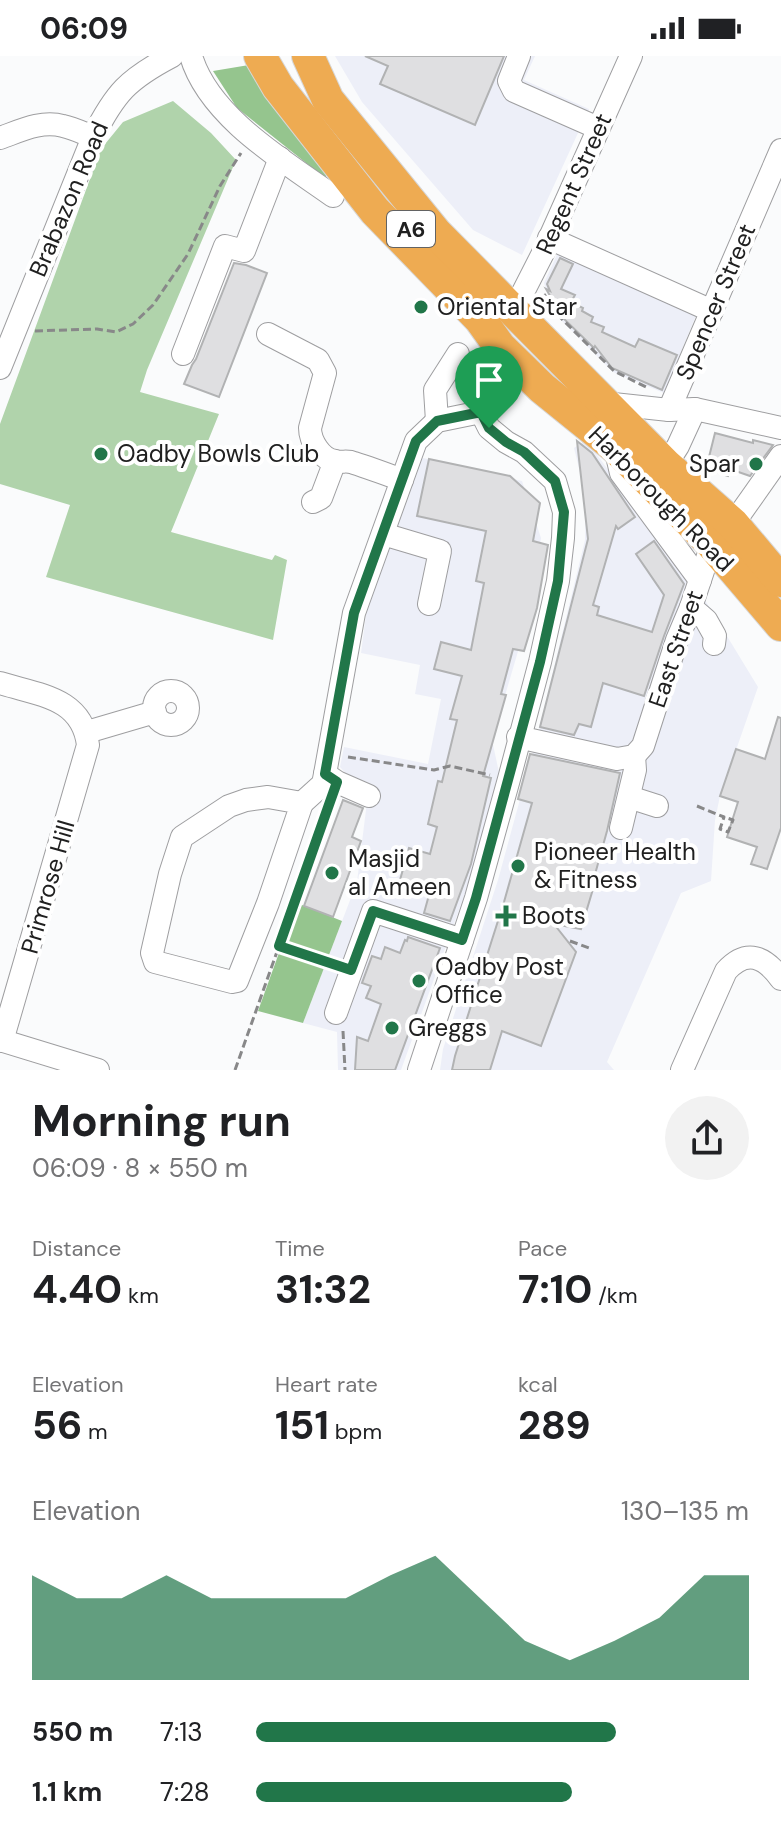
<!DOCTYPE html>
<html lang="en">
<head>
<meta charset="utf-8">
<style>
	:root { --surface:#fff; --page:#f2f2f2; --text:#202124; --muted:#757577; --accent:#217649 }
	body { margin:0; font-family:"DM Sans",sans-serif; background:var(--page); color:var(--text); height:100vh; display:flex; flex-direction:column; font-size:30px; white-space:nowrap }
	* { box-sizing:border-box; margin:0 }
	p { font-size:26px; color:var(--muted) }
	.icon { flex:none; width:44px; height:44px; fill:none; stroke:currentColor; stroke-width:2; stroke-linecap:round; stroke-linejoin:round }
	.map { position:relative; height:1014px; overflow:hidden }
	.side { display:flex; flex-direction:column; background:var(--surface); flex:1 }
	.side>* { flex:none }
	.pin { position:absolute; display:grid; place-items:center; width:68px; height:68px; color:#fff; margin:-82px -34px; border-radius:50% 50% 50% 0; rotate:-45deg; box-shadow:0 0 8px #0007 }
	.pin .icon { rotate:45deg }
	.round { display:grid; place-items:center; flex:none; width:84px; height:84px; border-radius:42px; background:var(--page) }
	.headline { display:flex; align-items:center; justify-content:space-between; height:136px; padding:0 32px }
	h1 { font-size:44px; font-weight:700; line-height:60px }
	.figures { display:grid; grid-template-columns:repeat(3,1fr); gap:12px; height:136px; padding:8px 32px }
	.figures div { display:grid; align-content:center }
	.figures b { font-size:40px; font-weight:700 }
	.figures small { font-size:22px; font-weight:400 }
	.figures p { font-size:22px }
	.chart { height:224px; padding:16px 32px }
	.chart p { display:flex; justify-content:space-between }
	.chart svg { width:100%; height:144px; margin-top:8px; fill:var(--accent); opacity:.7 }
	ul { padding:0 32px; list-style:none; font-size:26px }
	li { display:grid; grid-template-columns:128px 96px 1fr; align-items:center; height:60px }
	li i { height:20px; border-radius:10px; background:var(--accent) }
	.status { display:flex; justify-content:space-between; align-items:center; height:56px; padding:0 40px; background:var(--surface); direction:ltr }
	.status svg { height:22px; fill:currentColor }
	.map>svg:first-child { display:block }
	.built { fill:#edeff8 }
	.green { fill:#b0d3ab }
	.forest { fill:#95c58e }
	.building { fill:#dfdfe1; stroke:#b1b2b3; stroke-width:2 }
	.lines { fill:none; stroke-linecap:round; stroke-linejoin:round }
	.minor-casing { stroke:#9e9ea0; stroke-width:24 }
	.highway-casing { stroke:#d7d7d7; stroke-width:34 }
	.path { stroke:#888889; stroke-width:3; stroke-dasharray:8 4; stroke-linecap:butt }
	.minor { stroke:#fff; stroke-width:22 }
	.highway { stroke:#eeab52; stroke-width:32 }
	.route-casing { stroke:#fff; stroke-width:16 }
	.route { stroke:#217649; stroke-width:10 }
	.poi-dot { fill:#217649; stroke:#fff; stroke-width:3 }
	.labels { text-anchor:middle; stroke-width:8; stroke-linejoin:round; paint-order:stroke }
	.shield { fill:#fff; stroke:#636363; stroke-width:2 }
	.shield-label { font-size:22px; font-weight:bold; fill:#202020 }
	.street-label { font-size:24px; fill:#202020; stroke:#fff }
	.poi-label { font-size:24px; fill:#202020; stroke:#fff; text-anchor:start }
</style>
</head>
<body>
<div class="status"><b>06:09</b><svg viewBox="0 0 49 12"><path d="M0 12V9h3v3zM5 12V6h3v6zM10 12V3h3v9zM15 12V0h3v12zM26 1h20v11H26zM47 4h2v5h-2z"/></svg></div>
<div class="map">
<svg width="781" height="1014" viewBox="0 0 781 1014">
	<rect width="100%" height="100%" fill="#fafbfc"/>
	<g class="built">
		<polygon points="335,0 535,0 524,24 589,53 522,199 473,174 362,46"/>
		<polygon points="564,183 702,245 664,337 613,316 555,258 544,227"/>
		<polygon points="586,384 705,544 758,631 720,740 715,764 711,825 681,837 607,1006 614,1014 440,1014 443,993 498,824 537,681 585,484 586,441 574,392"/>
		<polygon points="423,402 522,425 541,482 526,568 492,684 500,721 475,810 401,1014 338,1014 337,976 303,967 357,826 369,730 348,720 340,711 344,691 428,708 441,643 415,638 420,609 361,597 368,544 394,481 410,427"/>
	</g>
	<polygon class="green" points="173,45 211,77 236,104 147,314 140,336 219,358 171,476 272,504 275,499 287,504 273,584 46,521 70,449 0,428 0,368 101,93 123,66"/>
	<g class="forest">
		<polygon points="249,9 328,116 325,122 237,52 213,15"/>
		<polygon points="297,847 342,865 303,967 258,955"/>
	</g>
	<g class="building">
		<polygon points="365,0 504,0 475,69 380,28 388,10"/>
		<polygon points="560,202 573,208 561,233 575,239 571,246 583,252 582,255 593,261 591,266 604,271 602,276 635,291 639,283 677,299 662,334 612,312 595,290 594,292 563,262 546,233 550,235 547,228"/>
		<polygon points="234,207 246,209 267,217 219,341 184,328 192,309 196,303"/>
		<polygon points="715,377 753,387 753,384 773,389 750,420 730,413 728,420 706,413"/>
		<polygon points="577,385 592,397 635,461 618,473 616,470 593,549 599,551 597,559 652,576 664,539 636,498 654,485 684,528 664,580 644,640 603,627 591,671 579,668 574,679 540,671 588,483"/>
		<polygon points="429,403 510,420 540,447 533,485 548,489 537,552 524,595 513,593 501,638 506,639 483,720 491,722 471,808 450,865 424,857 429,839 398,831 409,792 430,798 437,771 428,768 438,725 442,726 457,664 450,663 462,620 434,613 441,586 471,594 484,527 476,525 486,475 417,460"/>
		<polygon points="778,661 781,662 781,772 767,813 751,808 757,791 727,781 738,746 720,740 736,693 765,703"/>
		<polygon points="530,698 620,717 607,775 594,822 596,823 581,873 554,868 576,896 541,990 502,975 490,1014 452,1014 455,1000 504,846 532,747 518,743"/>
		<polygon points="343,744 363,752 352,781 361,785 333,861 304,850"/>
		<polygon points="408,881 440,892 395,1014 355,1014 357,981 368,985 381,948 366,942 371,930 362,927 372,900 381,903 385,891 400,897 405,884 407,885"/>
	</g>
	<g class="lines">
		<defs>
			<g id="minor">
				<path d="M191,0C209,61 284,105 333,140"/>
				<polyline points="519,0 509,25 514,35 598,72"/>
				<path d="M0,82C20,75 41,64 63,70C73,72 83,77 93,81"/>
				<polyline points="549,182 712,255"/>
				<polyline points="514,254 543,197 631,0"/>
				<path d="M268,278L318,304L325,317L310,372C310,385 321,403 335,405C342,407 347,404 354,407C370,412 386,418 402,424"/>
				<polyline points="183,298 225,190 244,195 280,102"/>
				<path d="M0,312L93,81C115,37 128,23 172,0"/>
				<polyline points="604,347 669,354 695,353 781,372"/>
				<polyline points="669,354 781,94"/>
				<polyline points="437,365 435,334 458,298"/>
				<polyline points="617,400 621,417 700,524"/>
				<polyline points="666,409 678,390 695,353"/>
				<polyline points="313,446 321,442 335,405"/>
				<polyline points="733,468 781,400"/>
				<polyline points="383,478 440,495 429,548"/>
				<polyline points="691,551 706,564 715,580 714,588"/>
				<path d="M0,627C38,639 82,641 88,689L2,985"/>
				<circle cx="171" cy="652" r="17"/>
				<polyline points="87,676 155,656"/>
				<polyline points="518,681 617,703 634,700 643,690 677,584 691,551 712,488"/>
				<polyline points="325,718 354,557 416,385 437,365 481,356"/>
				<polygon points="268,741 302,747 268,847 237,925 232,926 155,906 152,897 170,818 182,781 229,750 246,744"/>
				<polyline points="629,741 657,750"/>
				<polyline points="302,747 323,728 325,718 337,726 369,740"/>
				<polyline points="621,772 635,714 634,700"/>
				<polyline points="336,957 373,855 462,884"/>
				<polyline points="0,984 98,1014"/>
				<polyline points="419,1014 476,842 509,723 540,606 558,525 563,482 564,456 555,425 524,396 506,386 489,372 481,356 480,330 500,291"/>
				<path d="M682,1014L726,915C747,892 765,901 781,923"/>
			</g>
			<g id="highway">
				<polyline points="260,0 278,31 375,155 480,263 500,291 542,332 615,391 712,488 781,569"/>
				<polyline points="308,0 328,44 436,177 666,409 733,468 781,525"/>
			</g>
		</defs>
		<use href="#minor" class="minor-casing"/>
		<use href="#highway" class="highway-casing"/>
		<g class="path">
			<polyline points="544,238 560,261 614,315 646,331"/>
			<polyline points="35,275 97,273 116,276 133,268 153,249 188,198 220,130 241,97"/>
			<polyline points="348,701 434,714 450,710 490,719"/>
			<polyline points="697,750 724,761 720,773 728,776 733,764 724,761"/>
			<polyline points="570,885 589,892"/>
			<polyline points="279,890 332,908"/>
			<polyline points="343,975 345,1014"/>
			<polyline points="235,1014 328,752"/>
		</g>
		<use href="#minor" class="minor"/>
		<use href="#highway" class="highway"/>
	</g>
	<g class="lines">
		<defs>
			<polygon id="route" points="481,356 489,372 506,386 524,396 555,425 564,456 558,525 540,606 476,842 462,884 373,855 351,914 279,890 337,726 325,718 354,557 416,385 437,365"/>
		</defs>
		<use href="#route" class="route-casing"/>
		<use href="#route" class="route"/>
	</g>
	<g class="poi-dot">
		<circle cx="421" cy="251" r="8"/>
		<circle cx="101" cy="398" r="8"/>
		<circle cx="756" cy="408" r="8"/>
		<circle cx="518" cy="810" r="8"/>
		<circle cx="332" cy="817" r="8"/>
		<path d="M502 848h8v8h8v8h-8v8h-8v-8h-8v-8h8z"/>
		<circle cx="419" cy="925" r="8"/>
		<circle cx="392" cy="972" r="8"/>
	</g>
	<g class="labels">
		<rect class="shield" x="387" y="155" width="48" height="36" rx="6"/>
		<g class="shield-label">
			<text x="411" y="181">A6</text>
		</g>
		<g class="street-label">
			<text transform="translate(574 128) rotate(-66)" y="8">Regent Street</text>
			<text transform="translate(69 143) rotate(-67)" y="8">Brabazon Road</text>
			<text transform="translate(716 246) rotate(-67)" y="8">Spencer Street</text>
			<text transform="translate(661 443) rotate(45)" y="8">Harborough Road</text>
			<text transform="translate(676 593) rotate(-71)" y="8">East Street</text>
			<text transform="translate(48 831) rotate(-74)" y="8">Primrose Hill</text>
		</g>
		<g class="poi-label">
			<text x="437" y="259">Oriental Star</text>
			<text x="117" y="406">Oadby Bowls Club</text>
			<text x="740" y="416" text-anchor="end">Spar</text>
			<text x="534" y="804">Pioneer Health<tspan x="534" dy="28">&amp; Fitness</tspan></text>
			<text x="348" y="811">Masjid<tspan x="348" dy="28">al Ameen</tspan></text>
			<text x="522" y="868">Boots</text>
			<text x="435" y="919">Oadby Post<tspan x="435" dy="28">Office</tspan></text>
			<text x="408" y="980">Greggs</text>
		</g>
	</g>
</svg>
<div class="pin" style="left:489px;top:372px;background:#1e9e55"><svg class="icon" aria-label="arrive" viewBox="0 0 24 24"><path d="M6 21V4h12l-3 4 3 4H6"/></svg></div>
</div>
<section class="side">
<div class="headline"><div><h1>Morning run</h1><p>06:09 · 8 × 550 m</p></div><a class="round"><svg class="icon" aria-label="share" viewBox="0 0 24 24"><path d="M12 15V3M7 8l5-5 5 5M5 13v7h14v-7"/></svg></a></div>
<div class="figures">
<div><p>Distance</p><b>4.40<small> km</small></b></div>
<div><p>Time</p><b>31:32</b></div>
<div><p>Pace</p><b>7:10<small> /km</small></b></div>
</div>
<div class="figures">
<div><p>Elevation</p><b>56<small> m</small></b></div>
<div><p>Heart rate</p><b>151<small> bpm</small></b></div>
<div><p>kcal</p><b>289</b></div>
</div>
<div class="chart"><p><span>Elevation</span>130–135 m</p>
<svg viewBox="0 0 160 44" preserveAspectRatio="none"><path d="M0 44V12L10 19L20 19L30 12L40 19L50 19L60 19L70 19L80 12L90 6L100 19L110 32L120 38L130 32L140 25L150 12L160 12V44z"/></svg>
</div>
<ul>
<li><b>550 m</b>7:13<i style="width:73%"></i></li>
<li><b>1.1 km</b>7:28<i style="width:64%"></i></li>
</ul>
</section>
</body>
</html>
